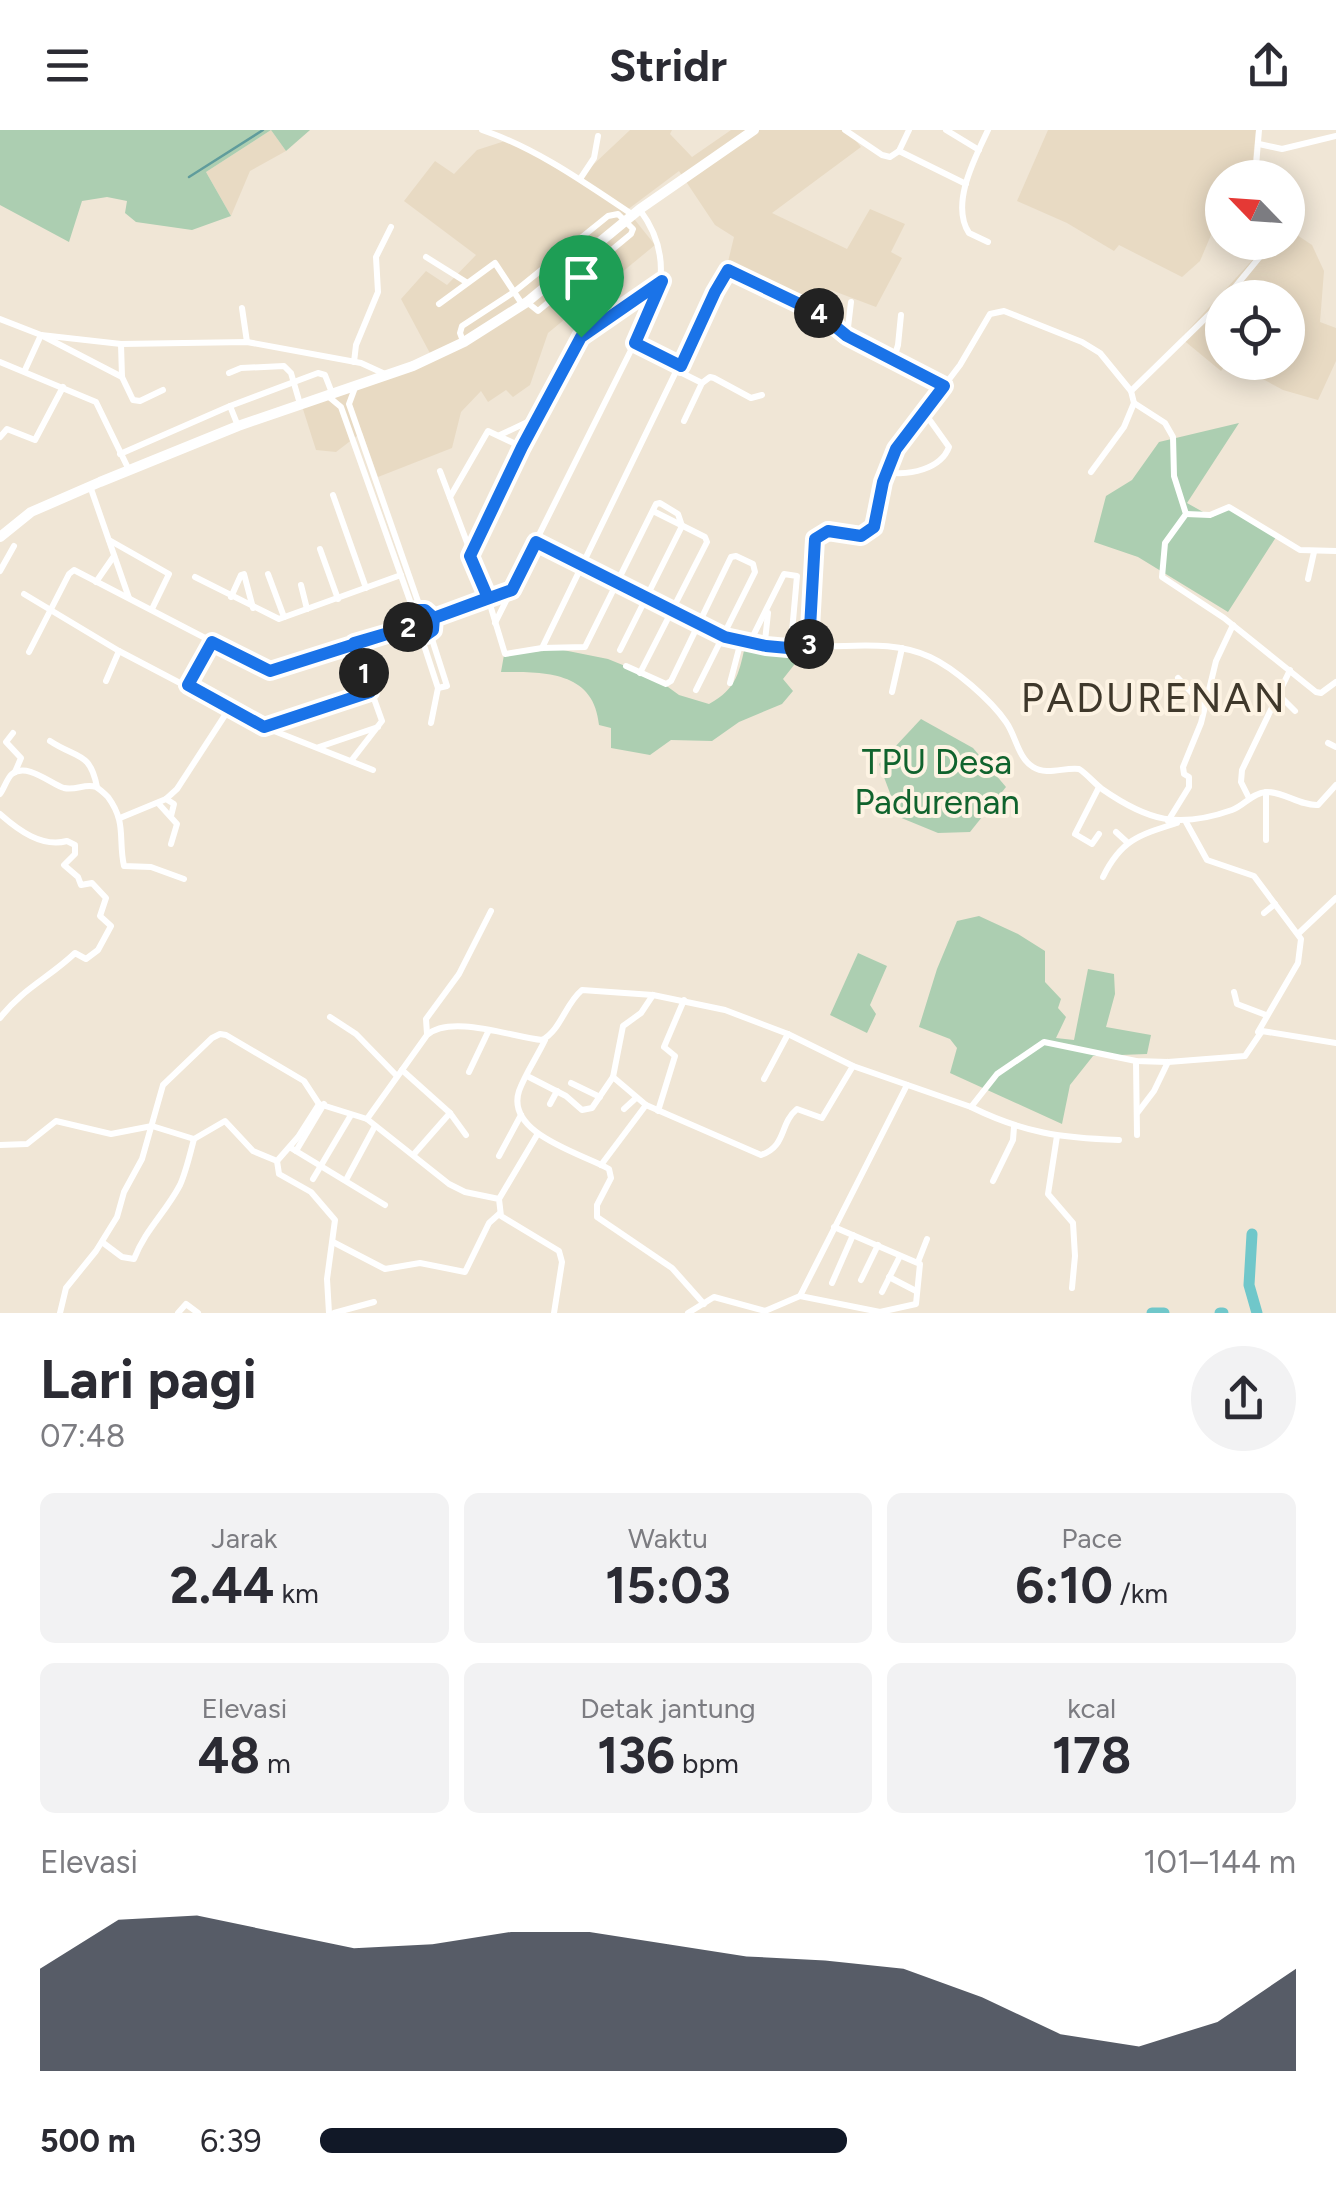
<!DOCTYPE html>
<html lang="id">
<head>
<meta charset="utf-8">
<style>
	:root { --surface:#fff; --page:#f2f2f3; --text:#2b2b33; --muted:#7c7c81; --accent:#111827 }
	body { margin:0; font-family:Figtree,sans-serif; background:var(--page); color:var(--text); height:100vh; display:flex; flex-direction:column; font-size:38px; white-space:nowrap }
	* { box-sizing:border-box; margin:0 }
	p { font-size:32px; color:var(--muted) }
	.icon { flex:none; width:55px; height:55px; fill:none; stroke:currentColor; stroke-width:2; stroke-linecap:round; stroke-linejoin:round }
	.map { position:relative; height:1183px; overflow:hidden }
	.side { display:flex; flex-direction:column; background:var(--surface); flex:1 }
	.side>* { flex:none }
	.needle { width:65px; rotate:295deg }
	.buttons { position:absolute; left:1205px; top:30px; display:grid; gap:20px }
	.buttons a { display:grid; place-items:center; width:100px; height:100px; border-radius:50%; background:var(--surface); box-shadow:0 5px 25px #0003; font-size:50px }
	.pin { position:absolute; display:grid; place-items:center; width:85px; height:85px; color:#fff; margin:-102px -42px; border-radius:50% 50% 50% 0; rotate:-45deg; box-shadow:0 0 10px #0007 }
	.pin .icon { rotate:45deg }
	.km { position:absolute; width:50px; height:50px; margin:-25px; border-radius:50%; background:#222; color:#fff; font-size:28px; line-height:50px; text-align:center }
	.round { display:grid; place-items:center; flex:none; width:105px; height:105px; border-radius:52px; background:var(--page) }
	.overview { display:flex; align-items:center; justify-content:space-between; height:170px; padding:0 40px }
	h1 { font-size:55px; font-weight:700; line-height:75px }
	.metrics { display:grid; grid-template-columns:repeat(3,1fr); gap:15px; height:170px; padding:10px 40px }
	.metrics div { display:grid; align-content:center; border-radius:15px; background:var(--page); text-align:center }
	.metrics b { font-size:50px; font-weight:700 }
	.metrics small { font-size:28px; font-weight:400 }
	.metrics p { font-size:28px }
	.chart { height:280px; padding:20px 40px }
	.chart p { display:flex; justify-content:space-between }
	.chart svg { width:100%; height:180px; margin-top:10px; fill:var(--accent); opacity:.7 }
	ul { padding:0 40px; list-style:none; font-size:32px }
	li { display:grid; grid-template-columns:160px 120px 1fr; align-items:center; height:75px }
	li i { height:25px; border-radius:12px; background:var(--accent) }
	header { display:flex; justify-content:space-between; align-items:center; height:130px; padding:0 40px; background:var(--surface); font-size:45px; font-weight:700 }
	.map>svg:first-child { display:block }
	.built { fill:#e8dac3 }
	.green { fill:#acceb1 }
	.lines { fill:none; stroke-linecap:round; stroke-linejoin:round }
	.stream { stroke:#609c9c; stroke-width:2.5 }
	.river { stroke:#70c7ca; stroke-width:11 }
	.minor { stroke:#fff; stroke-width:6 }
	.primary { stroke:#fff; stroke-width:10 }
	.route-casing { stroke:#fff; stroke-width:20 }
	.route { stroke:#1a73e8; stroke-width:12 }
	.labels { text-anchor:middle; stroke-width:8; stroke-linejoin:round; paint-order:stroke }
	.park-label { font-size:35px; fill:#10632d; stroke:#fdf3e3 }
	.quarter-label { font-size:40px; letter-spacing:2.5px; fill:#3f382b; stroke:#fdf3e3 }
</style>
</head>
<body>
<header><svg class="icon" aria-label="menu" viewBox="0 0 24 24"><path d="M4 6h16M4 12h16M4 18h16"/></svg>Stridr<svg class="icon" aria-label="share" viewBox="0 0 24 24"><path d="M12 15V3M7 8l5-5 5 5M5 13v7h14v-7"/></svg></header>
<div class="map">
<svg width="1336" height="1183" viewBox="0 0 1336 1183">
	<rect width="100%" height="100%" fill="#f0e6d6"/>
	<g class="built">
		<polygon points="271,0 286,21 250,41 231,86 206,42"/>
		<polygon points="630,0 672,0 670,4 692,27 731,0 847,0 861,17 772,83 847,119 870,79 905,94 891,122 902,128 876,177 831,160 815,177 727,136 734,107 715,95 679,41 627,80 655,115 548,203 530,255 513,267 506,260 488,272 481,261 461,282 452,318 378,347 362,302 336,322 316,320 302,276 432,227 401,169 426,141 447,155 476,125 404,71 435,31 454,44 477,20 508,10 577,50"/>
		<polygon points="1048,0 1256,0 1251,47 1222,48 1222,79 1200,131 1182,147 1119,115 1114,121 1067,93 1017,71"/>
		<polygon points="1288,99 1312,115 1324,141 1320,192 1336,198 1336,231 1318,270 1283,260 1233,233 1288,232 1288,168 1222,168 1222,232 1227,233 1221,241 1181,208 1268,113 1288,112"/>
	</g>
	<g class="green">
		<polygon points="0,0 271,0 206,42 231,86 192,100 136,92 125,83 127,71 107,67 82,71 69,112 0,75"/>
		<polygon points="271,0 310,0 286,21"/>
		<polygon points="1239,293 1187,373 1212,387 1229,379 1278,404 1228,482 1138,427 1094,412 1106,366 1132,350 1159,312"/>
		<path d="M746,512L809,516L783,549L793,561L782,574L739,592L712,611L671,610L650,625L611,618V598L599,595C594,541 545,542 501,542L504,525L558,519L608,529L657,549L679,565L709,574C738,558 739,542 746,512Z"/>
		<polygon points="921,589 973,618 1006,657 970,702 938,703 899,687 879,634"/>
		<polygon points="979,786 1018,804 1045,821 1045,852 1061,869 1058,878 1066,887 1056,908 1074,910 1088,839 1114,844 1115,864 1106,897 1151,905 1147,924 1093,926 1070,955 1062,994 950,943 957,918 950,909 919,897 937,839 957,791"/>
		<polygon points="858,823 887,836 870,875 876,884 867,903 830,885"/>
	</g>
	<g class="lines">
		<polyline class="stream" points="189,47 263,0"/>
		<g class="river">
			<polyline points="1252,1104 1249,1155 1257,1183"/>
			<polyline points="1152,1183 1164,1183"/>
			<polyline points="1220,1183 1223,1183"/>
		</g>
		<g class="minor">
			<path d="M482,0C536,18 585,53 633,85"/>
			<polyline points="845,0 882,25 890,27 899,21 909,0"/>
			<polyline points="946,0 979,20"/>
			<polyline points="1259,14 1282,19 1336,6"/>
			<polyline points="899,21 966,54"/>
			<polyline points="1255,48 1259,0"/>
			<polyline points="580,49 594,28 598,6"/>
			<polyline points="1288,71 1297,65"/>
			<path d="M988,112L969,103C950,74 975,28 988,0"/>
			<polyline points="426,127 466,152"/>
			<polyline points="1226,168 1272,112"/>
			<polyline points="439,174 495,133 522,174"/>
			<polyline points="242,178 247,212"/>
			<polyline points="0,189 41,205 122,247"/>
			<polyline points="847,206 851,172"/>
			<polyline points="463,211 460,203 462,196 514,162 608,86 618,84 633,99 631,104 538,181 528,173"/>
			<polyline points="635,213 681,236"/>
			<polyline points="121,214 122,247 133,270 140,271 163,260"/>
			<polyline points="894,228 898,215 901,185"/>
			<polyline points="0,232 96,272 129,340"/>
			<polyline points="354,232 356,215 378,162 376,127 391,97"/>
			<polyline points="25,240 41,205 121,214 247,212 361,233 385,244"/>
			<polyline points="678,241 702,253 710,247 714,248 751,268 762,265"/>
			<polyline points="229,243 241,238 284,236 291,243 300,274"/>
			<polyline points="356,255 349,274 421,480"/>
			<polyline points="1131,261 1222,172"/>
			<polyline points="329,267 341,277 414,482"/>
			<polyline points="230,276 238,296"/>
			<polyline points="684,291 702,253"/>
			<polyline points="500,305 536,288"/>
			<polyline points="0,307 7,299 35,310 63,257"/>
			<polyline points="120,324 230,276 318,243 325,245 332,263"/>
			<polyline points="440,341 488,468 505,524 542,518 585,517 656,374 660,373 678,384 682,396 620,520"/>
			<path d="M887,342C909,346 941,339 949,317L924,282"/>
			<polyline points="1091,342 1124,297 1134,273"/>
			<polyline points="90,356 129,468"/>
			<polyline points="333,365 366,458"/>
			<polyline points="450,367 488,301 522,317"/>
			<polyline points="1186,384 1210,385 1229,377 1300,420 1336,421"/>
			<polyline points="109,410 169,444 152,479"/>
			<polyline points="536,412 723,506 741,511 791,513 797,446 784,444 751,510"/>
			<polyline points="320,419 338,469"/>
			<polyline points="470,426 575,214 660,152"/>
			<polyline points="0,441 14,416"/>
			<polyline points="268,444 284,487"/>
			<polyline points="195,447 279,489 401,445"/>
			<polyline points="1308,449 1314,422"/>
			<polyline points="96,452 114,426"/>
			<polyline points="301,455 307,479"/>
			<polyline points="24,464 119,521 264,597 373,640"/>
			<polyline points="231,467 241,445 244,444 253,478"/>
			<circle cx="421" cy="493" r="13"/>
			<polyline points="434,488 511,460"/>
			<path d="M495,493L656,170C666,138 660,107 640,80"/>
			<polyline points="421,506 438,558 447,556 430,503"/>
			<path d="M745,511C761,518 793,522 809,516C851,518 890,509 930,527C954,538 991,570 1006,592C1016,606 1018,628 1033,637C1047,646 1064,637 1079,639C1087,644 1093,652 1102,659C1148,691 1178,699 1232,680C1244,676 1252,663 1266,662C1283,661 1300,676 1318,675L1336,655"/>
			<polyline points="765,511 768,483"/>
			<polyline points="809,516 815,409 828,401 861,406 875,397 883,352 896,319 960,235 990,184 1004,181 1082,212 1100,223 1131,261 1134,273 1165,293 1173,307 1174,346 1186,384 1165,413 1162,447 1224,488 1316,562 1321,563 1336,552"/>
			<polyline points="542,518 715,161 729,141 820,183 847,206 944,255"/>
			<polyline points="29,522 69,444 74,440 269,541 409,497"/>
			<polyline points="626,536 666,554 671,551 731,427 736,426 753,434 755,442 696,560"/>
			<polyline points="640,543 707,412 705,407 653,381"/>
			<polyline points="1178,548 1204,576"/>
			<polyline points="106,551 119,521"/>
			<polyline points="730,553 741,511"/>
			<polyline points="188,555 211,512"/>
			<polyline points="892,562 902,518"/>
			<polyline points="1278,564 1295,581"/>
			<polyline points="431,593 438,558"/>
			<polyline points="264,597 371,562"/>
			<polyline points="13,603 6,612 21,628 15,642"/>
			<path d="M50,611C77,629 90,621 97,657"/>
			<polyline points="1328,613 1336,617"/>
			<polyline points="319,617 378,597"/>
			<polyline points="351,631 382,591 354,513"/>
			<polyline points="1099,657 1075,704 1092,714 1099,704"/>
			<polyline points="1266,662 1266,710"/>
			<path d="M0,664C4,659 7,648 12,644C27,632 51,654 64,658C76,661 85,653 96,657C101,660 104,663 108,667C127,693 118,709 124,736L151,737L184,749"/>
			<polyline points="1249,668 1241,652 1242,640 1290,540"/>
			<polyline points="166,669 174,674 171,686"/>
			<polyline points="158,673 177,694 171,714"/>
			<path d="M0,684C18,700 42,718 67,711L75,715V724L64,735L78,747L81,755L92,753L106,768L100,786L111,796L98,820L86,829L75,823C50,847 21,860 0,888"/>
			<polyline points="120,688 166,669 177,659 229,579"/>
			<polyline points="1168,691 1189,657 1189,647 1184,644 1183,637 1201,593 1216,531 1233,495"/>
			<polyline points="1186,692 1207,730 1254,746 1301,809 1298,833 1258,902"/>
			<polyline points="1116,702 1128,713"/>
			<path d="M1103,747C1121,710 1139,705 1177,693"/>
			<polyline points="1264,783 1275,774"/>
			<polyline points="1299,803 1336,768"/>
			<polyline points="1234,862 1237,874 1266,885"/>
			<polyline points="330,887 356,904 397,946"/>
			<polyline points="427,904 426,889 459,844 491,781"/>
			<path d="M545,910C537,927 525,944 519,961C505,1004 583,1024 609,1039L611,1048L597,1075V1087L672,1138L704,1174"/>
			<polyline points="1136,931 1137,1005"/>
			<polyline points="402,940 450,983 466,1005"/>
			<polyline points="469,942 488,902"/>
			<path d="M527,946L566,966L582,980L592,978L613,947L646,975L761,1025C787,1016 779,994 797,979L822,988L853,936"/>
			<polyline points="613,947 623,896 641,883 653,865"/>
			<polyline points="764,949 788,904"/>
			<polyline points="571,953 600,967"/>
			<polyline points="550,974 557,961"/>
			<path d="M971,977C1024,1003 1061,1008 1119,1010"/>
			<polyline points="624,979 636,968"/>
			<polyline points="658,981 675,926 664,917 684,870"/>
			<polyline points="1138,982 1154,961 1168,932"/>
			<polyline points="367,989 449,1054 465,1062 499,1069 501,1086 559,1121 562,1132 554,1183"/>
			<polyline points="1057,1006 1048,1064 1073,1093 1075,1126 1072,1158"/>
			<path d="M0,1015L27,1014L56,991L111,1004L152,996L194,1009L225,991L253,1021L277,1031L298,1007L319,974L367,989L427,905C451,884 512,907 542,910C561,900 565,874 582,860L653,865L725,880L788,904L853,936L971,977L997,944L1044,912L1136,931L1168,932L1245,926L1262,901L1336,913"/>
			<polyline points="291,1018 385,1075"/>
			<polyline points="296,1021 324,974"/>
			<polyline points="414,1024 450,983"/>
			<polyline points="499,1026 521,985"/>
			<polyline points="277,1031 279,1044 311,1062 335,1090 327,1149 329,1183"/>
			<polyline points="601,1035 646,975"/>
			<polyline points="313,1049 351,985"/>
			<polyline points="346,1050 375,996"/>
			<polyline points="993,1051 1013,1010 1014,997"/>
			<polyline points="499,1069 537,1005"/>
			<path d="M102,1112L122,1127L134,1129C145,1100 166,1082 180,1055C186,1042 190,1024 194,1009"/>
			<polyline points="333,1112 385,1139 420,1133 465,1142 489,1093 499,1084"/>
			<polyline points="918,1132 927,1109"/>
			<polyline points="889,1147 916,1161"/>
			<polyline points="861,1150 878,1115"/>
			<polyline points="832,1153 853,1105"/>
			<polyline points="882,1162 900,1126"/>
			<polyline points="800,1166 880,1182 916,1174 920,1134 834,1097"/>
			<polyline points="60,1183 66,1158 96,1121 117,1087 124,1062 142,1029 163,955 212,908 220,904 226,905 304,951 319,974"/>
			<polyline points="178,1183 186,1174 198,1183"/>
			<polyline points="334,1183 374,1172"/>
			<polyline points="688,1183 714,1167 765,1181 800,1166 907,955"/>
		</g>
		<polyline class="primary" points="0,407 31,382 100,352 238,296 413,236 464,212 527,172 640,79 754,0"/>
	</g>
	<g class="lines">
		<defs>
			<polyline id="route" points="581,207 522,317 470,426 488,468 434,488 425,480 416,480 409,488 409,497 354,513 370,562 264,597 188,555 212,512 270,541 409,497 416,505 426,505 433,500 434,488 512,460 536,412 725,507 766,516 799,519 809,516 815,409 828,401 861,406 874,397 883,352 896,319 944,256 847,206 820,184 728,140 715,162 681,236 635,213 662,151 581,207"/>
		</defs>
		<use href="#route" class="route-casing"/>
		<use href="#route" class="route"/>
	</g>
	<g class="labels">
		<g class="park-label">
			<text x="937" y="644">TPU Desa<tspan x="937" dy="40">Padurenan</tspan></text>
		</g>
		<g class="quarter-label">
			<text x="1154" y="582">PADURENAN</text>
		</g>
	</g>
</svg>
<div class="buttons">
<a><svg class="needle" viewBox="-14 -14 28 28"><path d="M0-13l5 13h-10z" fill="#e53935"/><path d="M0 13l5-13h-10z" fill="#7c7c81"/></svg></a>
<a><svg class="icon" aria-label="locate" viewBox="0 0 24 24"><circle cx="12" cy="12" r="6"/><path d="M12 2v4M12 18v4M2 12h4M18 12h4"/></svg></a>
</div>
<div class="pin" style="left:581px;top:207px;background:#1e9e55"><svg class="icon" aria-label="arrive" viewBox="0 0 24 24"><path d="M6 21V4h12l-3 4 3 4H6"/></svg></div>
<b class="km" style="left:364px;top:543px">1</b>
<b class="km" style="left:408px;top:497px">2</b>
<b class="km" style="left:809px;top:514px">3</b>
<b class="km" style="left:819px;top:183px">4</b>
</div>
<section class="side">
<div class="overview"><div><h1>Lari pagi</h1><p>07:48</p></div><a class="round"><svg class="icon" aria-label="share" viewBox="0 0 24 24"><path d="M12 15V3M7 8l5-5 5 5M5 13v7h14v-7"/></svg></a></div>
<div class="metrics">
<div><p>Jarak</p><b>2.44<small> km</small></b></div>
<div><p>Waktu</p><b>15:03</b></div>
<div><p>Pace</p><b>6:10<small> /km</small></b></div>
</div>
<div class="metrics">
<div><p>Elevasi</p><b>48<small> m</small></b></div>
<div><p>Detak jantung</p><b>136<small> bpm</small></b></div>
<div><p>kcal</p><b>178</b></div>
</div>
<div class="chart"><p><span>Elevasi</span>101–144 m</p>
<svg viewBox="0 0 160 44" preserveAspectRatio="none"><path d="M0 44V19L10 7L20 6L30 10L40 14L50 13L60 10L70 10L80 13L90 16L100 17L110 19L120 26L130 35L140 38L150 32L160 19V44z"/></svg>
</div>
<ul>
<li><b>500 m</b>6:39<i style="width:54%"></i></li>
</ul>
</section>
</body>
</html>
